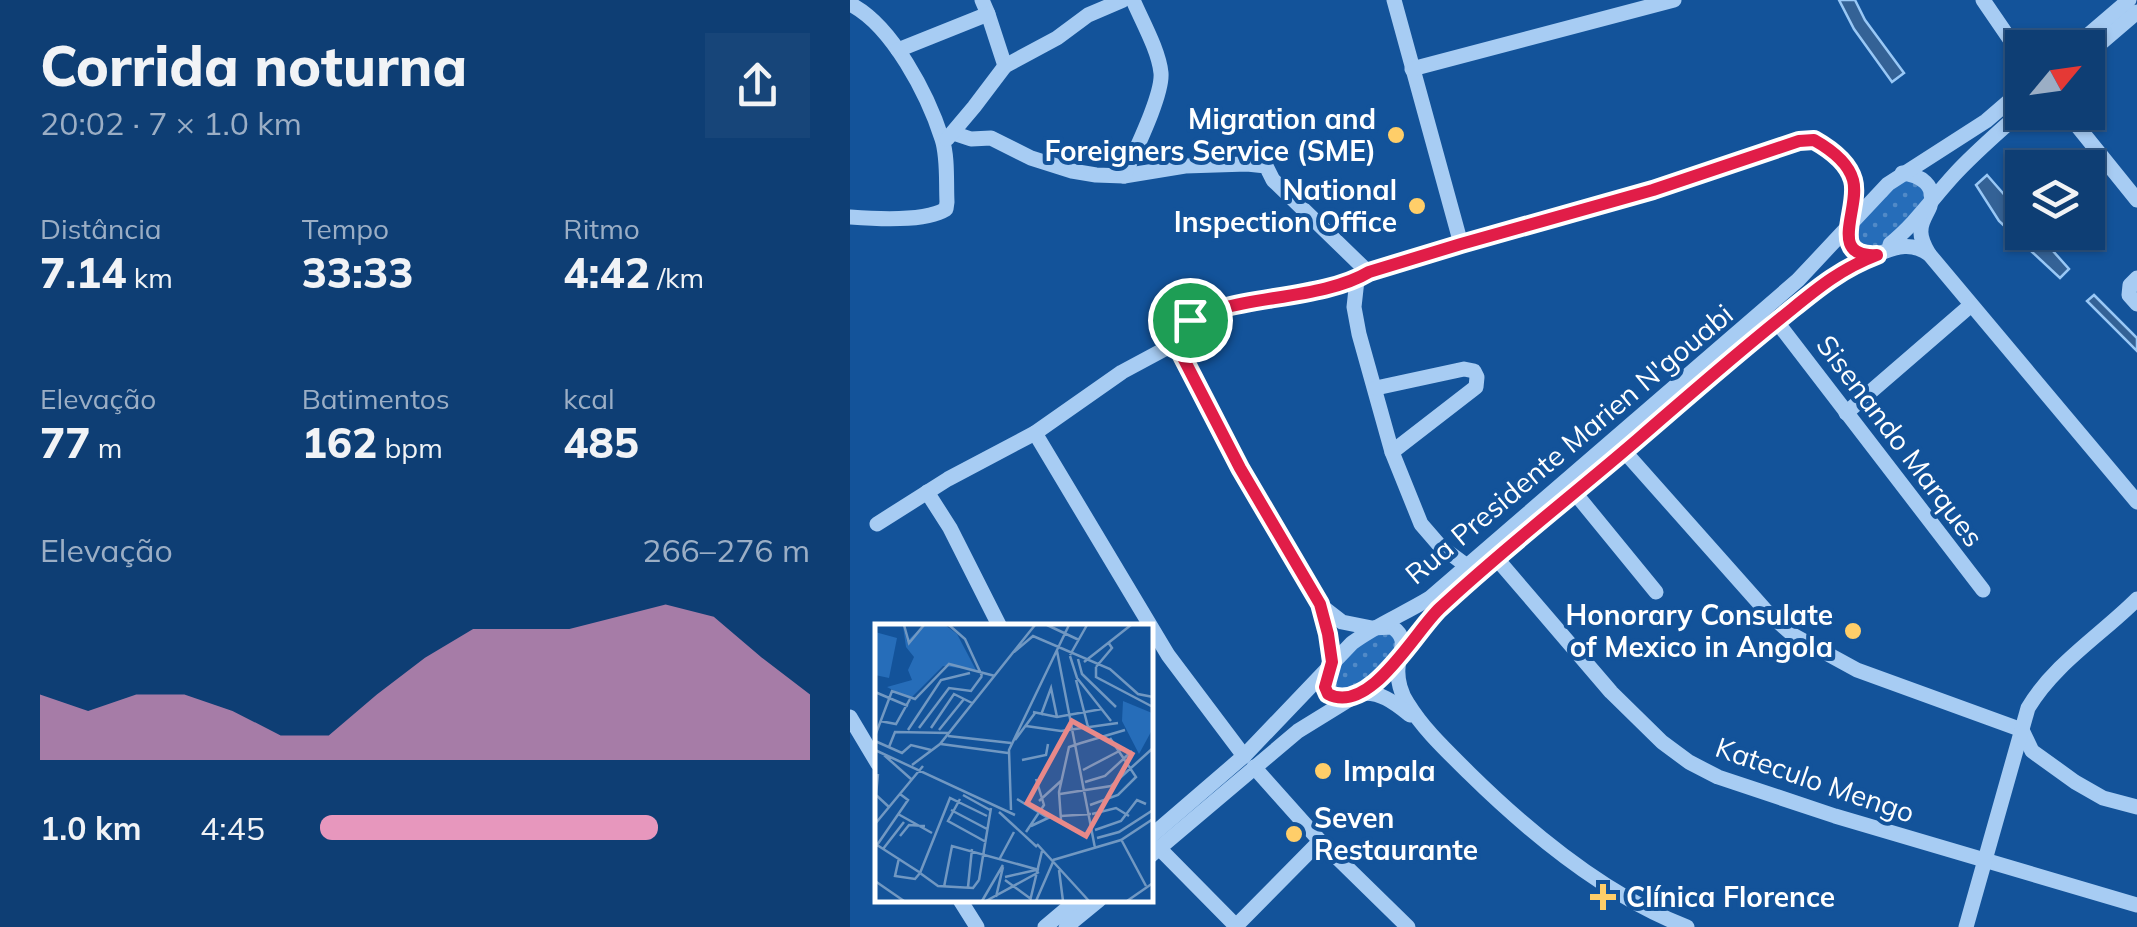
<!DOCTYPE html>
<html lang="pt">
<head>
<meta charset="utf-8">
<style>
	:root { --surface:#0e3e74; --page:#174579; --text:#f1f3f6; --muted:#9baec5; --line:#2e5786; --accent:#e797bd }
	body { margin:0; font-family:Mulish,sans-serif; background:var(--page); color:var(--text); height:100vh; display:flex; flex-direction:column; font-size:38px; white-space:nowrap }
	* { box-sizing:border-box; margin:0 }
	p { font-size:32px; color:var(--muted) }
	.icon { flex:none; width:55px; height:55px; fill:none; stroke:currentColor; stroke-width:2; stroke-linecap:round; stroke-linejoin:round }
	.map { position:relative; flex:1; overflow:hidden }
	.panel { display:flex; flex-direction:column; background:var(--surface); width:850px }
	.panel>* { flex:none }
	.needle { width:65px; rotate:61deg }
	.tools { position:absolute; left:1155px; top:30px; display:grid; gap:20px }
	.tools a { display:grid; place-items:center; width:100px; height:100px; border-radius:0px; background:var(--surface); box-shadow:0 2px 8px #0004,0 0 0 2px var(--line); font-size:50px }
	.pin { position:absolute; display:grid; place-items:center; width:85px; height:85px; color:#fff; margin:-42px; border:5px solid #fff; border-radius:50%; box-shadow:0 2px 10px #0007 }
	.round { display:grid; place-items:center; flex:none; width:105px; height:105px; border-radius:0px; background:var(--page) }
	.head { display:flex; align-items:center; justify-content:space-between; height:170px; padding:0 40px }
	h1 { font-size:55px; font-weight:800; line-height:75px }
	.figures { display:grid; grid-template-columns:repeat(3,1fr); gap:15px; height:170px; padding:10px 40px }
	.figures div { display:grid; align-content:center }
	.figures b { font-size:42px; font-weight:800 }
	.figures small { font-size:28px; font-weight:400 }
	.figures p { font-size:28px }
	.chart { height:280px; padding:20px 40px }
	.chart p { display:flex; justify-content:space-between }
	.chart svg { width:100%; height:180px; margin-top:10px; fill:var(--accent); opacity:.7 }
	ul { padding:0 40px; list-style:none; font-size:32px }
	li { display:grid; grid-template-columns:160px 120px 1fr; align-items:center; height:75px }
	li i { height:25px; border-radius:12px; background:var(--accent) }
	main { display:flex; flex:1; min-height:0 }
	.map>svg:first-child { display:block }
	.grass { fill:url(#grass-dots) }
	.water { fill:#346296; stroke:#99c8f6; stroke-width:2.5 }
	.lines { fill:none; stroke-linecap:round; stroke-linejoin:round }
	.minor { stroke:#a7ccf3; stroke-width:15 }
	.route-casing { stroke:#fff; stroke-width:20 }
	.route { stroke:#e11d48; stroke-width:12 }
	.poi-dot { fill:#ffce69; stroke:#13539a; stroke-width:4 }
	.labels { text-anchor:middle; stroke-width:8; stroke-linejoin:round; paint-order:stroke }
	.poi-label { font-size:28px; font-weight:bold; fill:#fff; stroke:#13539a; text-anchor:end }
	.street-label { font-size:28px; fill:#fff; stroke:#13539a }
	.inset-road { fill:none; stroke:#7198c2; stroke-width:2.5 }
	.view { fill:#e88989; fill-opacity:0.15; stroke:#e88989; stroke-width:5 }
	.inset-edge { fill:none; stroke:#fff; stroke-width:5 }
</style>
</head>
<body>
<main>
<section class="panel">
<div class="head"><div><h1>Corrida noturna</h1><p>20:02 · 7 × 1.0 km</p></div><a class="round"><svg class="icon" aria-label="share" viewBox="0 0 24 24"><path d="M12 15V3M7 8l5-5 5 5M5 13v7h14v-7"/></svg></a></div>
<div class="figures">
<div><p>Distância</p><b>7.14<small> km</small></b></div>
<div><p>Tempo</p><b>33:33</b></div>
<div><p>Ritmo</p><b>4:42<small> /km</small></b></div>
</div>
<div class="figures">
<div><p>Elevação</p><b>77<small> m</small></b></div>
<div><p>Batimentos</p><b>162<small> bpm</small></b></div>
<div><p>kcal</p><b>485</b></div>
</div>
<div class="chart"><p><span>Elevação</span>266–276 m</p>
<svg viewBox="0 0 160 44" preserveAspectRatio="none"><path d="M0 44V28L10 32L20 28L30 28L40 32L50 38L60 38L70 28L80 19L90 12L100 12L110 12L120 9L130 6L140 9L150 19L160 28V44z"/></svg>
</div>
<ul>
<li><b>1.0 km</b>4:45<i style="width:69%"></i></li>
</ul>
</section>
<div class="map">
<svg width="1287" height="927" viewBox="0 0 1287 927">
	<defs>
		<pattern id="grass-dots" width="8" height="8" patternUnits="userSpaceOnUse" patternTransform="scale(2.5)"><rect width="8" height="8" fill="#266db9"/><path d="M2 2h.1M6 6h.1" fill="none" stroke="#518ac7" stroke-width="1.8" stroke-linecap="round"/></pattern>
	</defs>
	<rect width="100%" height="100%" fill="#13539a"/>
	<g class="grass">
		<path d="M1066,179L1076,194C1070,209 1043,241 1028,246C1019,249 1020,248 1011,244L1007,233L1010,221L1047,183Z"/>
		<polygon points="536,629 551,643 533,673 489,698 477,681 494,653"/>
	</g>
	<g class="water">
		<polygon points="989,0 1005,0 1015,20 1054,73 1042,82 1004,29"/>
		<polygon points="1137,175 1172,215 1172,232 1187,233 1219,269 1210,278 1149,221 1126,185"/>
		<polygon points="1244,295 1287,338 1287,351 1237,301"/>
	</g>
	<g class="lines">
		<g class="minor">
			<polyline points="132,0 138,14 155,66"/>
			<polyline points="544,0 611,244"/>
			<polyline points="1133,0 1172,57"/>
			<path d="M0,4C42,25 78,95 92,139C98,157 96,182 97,202L96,209C75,222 26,219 0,217"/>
			<polyline points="1223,48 1279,0"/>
			<polyline points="48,50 138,14"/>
			<polyline points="1238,54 1287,12"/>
			<polyline points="562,69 824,0"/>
			<polyline points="1216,112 1287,200"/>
			<polyline points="103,133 121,139 141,138 181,158 222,171 246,175 274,176 335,166 397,164 416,166 423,180 519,273"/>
			<polyline points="97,139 124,107 155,66 207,38 238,15 273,0"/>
			<path d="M1052,173C1070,175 1087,185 1080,206C1077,214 1071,221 1071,230C1070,239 1075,247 1079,254L1287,502"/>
			<path d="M274,176C284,153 313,95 311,73C309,51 292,21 283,0"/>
			<path d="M1040,244C1065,224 1082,199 1104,175C1125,152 1149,132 1172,111"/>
			<polyline points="1287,278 1280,285 1279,295 1287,304"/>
			<polyline points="507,280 504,307 509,334 542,452 571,524 590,546 617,566"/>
			<polyline points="927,322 1133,590"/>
			<path d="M326,343L390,468L470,605L492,622L522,628L542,627C560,639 549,651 548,668C547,680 551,694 558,704C574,730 597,751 619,773C680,833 756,896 837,927"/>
			<polyline points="526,388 614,369 624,371 627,377 626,387 542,452"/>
			<polyline points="996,413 1121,305"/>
			<polyline points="185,433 318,655 394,756"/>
			<polyline points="774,451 917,612 943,635 1007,670 1172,730 1182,751 1225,782 1253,798 1287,807"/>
			<polyline points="77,492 100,528 150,627"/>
			<polyline points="725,493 806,592"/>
			<path d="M27,524L98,479L185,433L272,372L326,343C329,335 331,329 337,323C347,314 361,311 373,308C417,296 482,296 519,273L611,244L803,190L949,141C968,140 976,144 989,159C994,164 1000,171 1002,178C1010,198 988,238 1006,252C1025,267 1047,232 1079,254"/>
			<polyline points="647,559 761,692 812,742 839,762 868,777 985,816 1287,905"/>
			<polyline points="470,605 478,634 482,662"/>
			<path d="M479,668L475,687L478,694C490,700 496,697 509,694C529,690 545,703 560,715"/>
			<polyline points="0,717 28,764"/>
			<polyline points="404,767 470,841 558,927"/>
			<path d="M300,837L394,756L502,643C526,625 554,614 580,598L948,280L1038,184L1136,121L1172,90"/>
			<polyline points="309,848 387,927"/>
			<polyline points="300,856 448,731 508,694 531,678 551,657 588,610 961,292 1008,262 1021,257"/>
			<polyline points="110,900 127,927"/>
			<polyline points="386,926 470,841"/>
			<polyline points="195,927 227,900"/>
			<polyline points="216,927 249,900"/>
			<path d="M1116,927L1178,708C1204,664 1251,635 1287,599"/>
		</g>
	</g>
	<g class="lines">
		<defs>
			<path id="route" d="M964,140C980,149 998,162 1003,180C1011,208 976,258 1027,255C985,271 960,295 926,322C879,360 833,400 787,440C722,496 653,549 590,608C565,631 520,716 478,694L475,687L482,662L478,634L470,604L390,468L326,344C329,335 331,329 337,323C347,314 361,311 373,308C417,296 481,295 519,272L611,244L803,190L949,141Z"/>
		</defs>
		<use href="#route" class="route-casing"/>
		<use href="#route" class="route"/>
	</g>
	<g class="poi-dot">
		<circle cx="546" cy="135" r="10"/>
		<circle cx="567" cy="206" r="10"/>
		<circle cx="1003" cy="631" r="10"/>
		<circle cx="473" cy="771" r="10"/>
		<circle cx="444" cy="834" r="10"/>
		<path d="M748 882h10v10h10v10h-10v10h-10v-10h-10v-10h10z"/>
	</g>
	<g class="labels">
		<g class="poi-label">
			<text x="526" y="129">Migration and<tspan x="526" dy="32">Foreigners Service (SME)</tspan></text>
			<text x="547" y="200">National<tspan x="547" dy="32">Inspection Office</tspan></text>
			<text x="983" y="625">Honorary Consulate<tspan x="983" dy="32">of Mexico in Angola</tspan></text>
			<text x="493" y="781" text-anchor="start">Impala</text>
			<text x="464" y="828" text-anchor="start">Seven<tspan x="464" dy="32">Restaurante</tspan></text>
			<text x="776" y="907" text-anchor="start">Clínica Florence</text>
		</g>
		<g class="street-label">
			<text transform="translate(1050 441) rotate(53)" y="10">Sisenando Marques</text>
			<text transform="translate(719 444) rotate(-40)" y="10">Rua Presidente Marien N'gouabi</text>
			<text transform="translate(965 780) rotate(19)" y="10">Kateculo Mengo</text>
		</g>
	</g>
	<g transform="translate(25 624)">
		<rect width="278" height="278" fill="#13539a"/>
		<path d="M49,1H70L82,10L101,46L68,42L35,75L12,63L37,56L33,46L39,33L31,23L28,2L32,17Z" fill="#266db9"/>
		<path d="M0,8L22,14L14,54L0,51ZM248,77L277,89V106L264,130L247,97Z" fill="#266db9"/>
		<path class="inset-road" d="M29,1L34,19L49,1M74,1L90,15L107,52M172,1L204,16M182,27L220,224M139,28L158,12L235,45L263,70L278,73M195,31L212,1M195,32L202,54L236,97M203,35L207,50L241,83M209,38L256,1M221,43V53L278,83M221,43L237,24L233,18M201,56L213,103M0,68L33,82M158,88L182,93L227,85M166,91L176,64L182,93M5,97L21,100L35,75M151,102L186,107L243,99M44,104L74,64L96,67L107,52M56,104L79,70L97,79M33,106L66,56L95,49M64,106L89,75M0,112L17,67L40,75L74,40L120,52M73,112L136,119M140,116L160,89M0,117L27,129L36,121L56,126M206,119L250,106M66,120L133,129M14,123L20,108L74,109M0,126L140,191M9,131L36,155M147,136L171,131L173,120M37,141L65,120L160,1M208,146L250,124M3,150L1,171L14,183M210,158L230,152L257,127M185,170L236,162L278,124M88,171L115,186M85,175L73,197L111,218M142,175L173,194L156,202M164,177L187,156M215,181L243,171L261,153L235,114M76,186L112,205M136,186L134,126L194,1M124,188L162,223M23,190L57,209M217,190L241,184L254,192M186,192L216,190M186,196L184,168L194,123L206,119M0,200L48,142M220,206L246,197L262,176L271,180M151,208L169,181L161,155M25,212L34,201L50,202M222,214L244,208L278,186M247,217L271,262M162,220L214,277M2,221L44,248M0,224L33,176L25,170M8,225L29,198M24,234L20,252L40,255L45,249M124,236L139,208M178,236L246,216L278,195M184,246L188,277M45,249L75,174L112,192M45,249L63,262L98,264L104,256M130,253L161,246M104,256L116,184M130,256L156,275M0,257L29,277M69,263L77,222L164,246M93,263L97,225M121,273L128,243M107,277L128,241M111,277L164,248M155,277L167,227M161,277L178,238M252,277L278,259"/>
		<path class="view" d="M197,97L257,130L211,212L152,179Z"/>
		<rect width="278" height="278" class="inset-edge"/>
	</g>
</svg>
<div class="tools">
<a><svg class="needle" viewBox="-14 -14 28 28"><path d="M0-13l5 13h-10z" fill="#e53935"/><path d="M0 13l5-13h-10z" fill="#9baec5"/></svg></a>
<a><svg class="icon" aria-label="layers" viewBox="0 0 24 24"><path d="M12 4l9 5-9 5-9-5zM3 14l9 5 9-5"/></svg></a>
</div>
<div class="pin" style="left:340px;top:320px;background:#1e9e55"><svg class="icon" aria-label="arrive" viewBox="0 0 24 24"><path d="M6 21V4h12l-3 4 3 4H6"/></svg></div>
</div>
</main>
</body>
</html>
